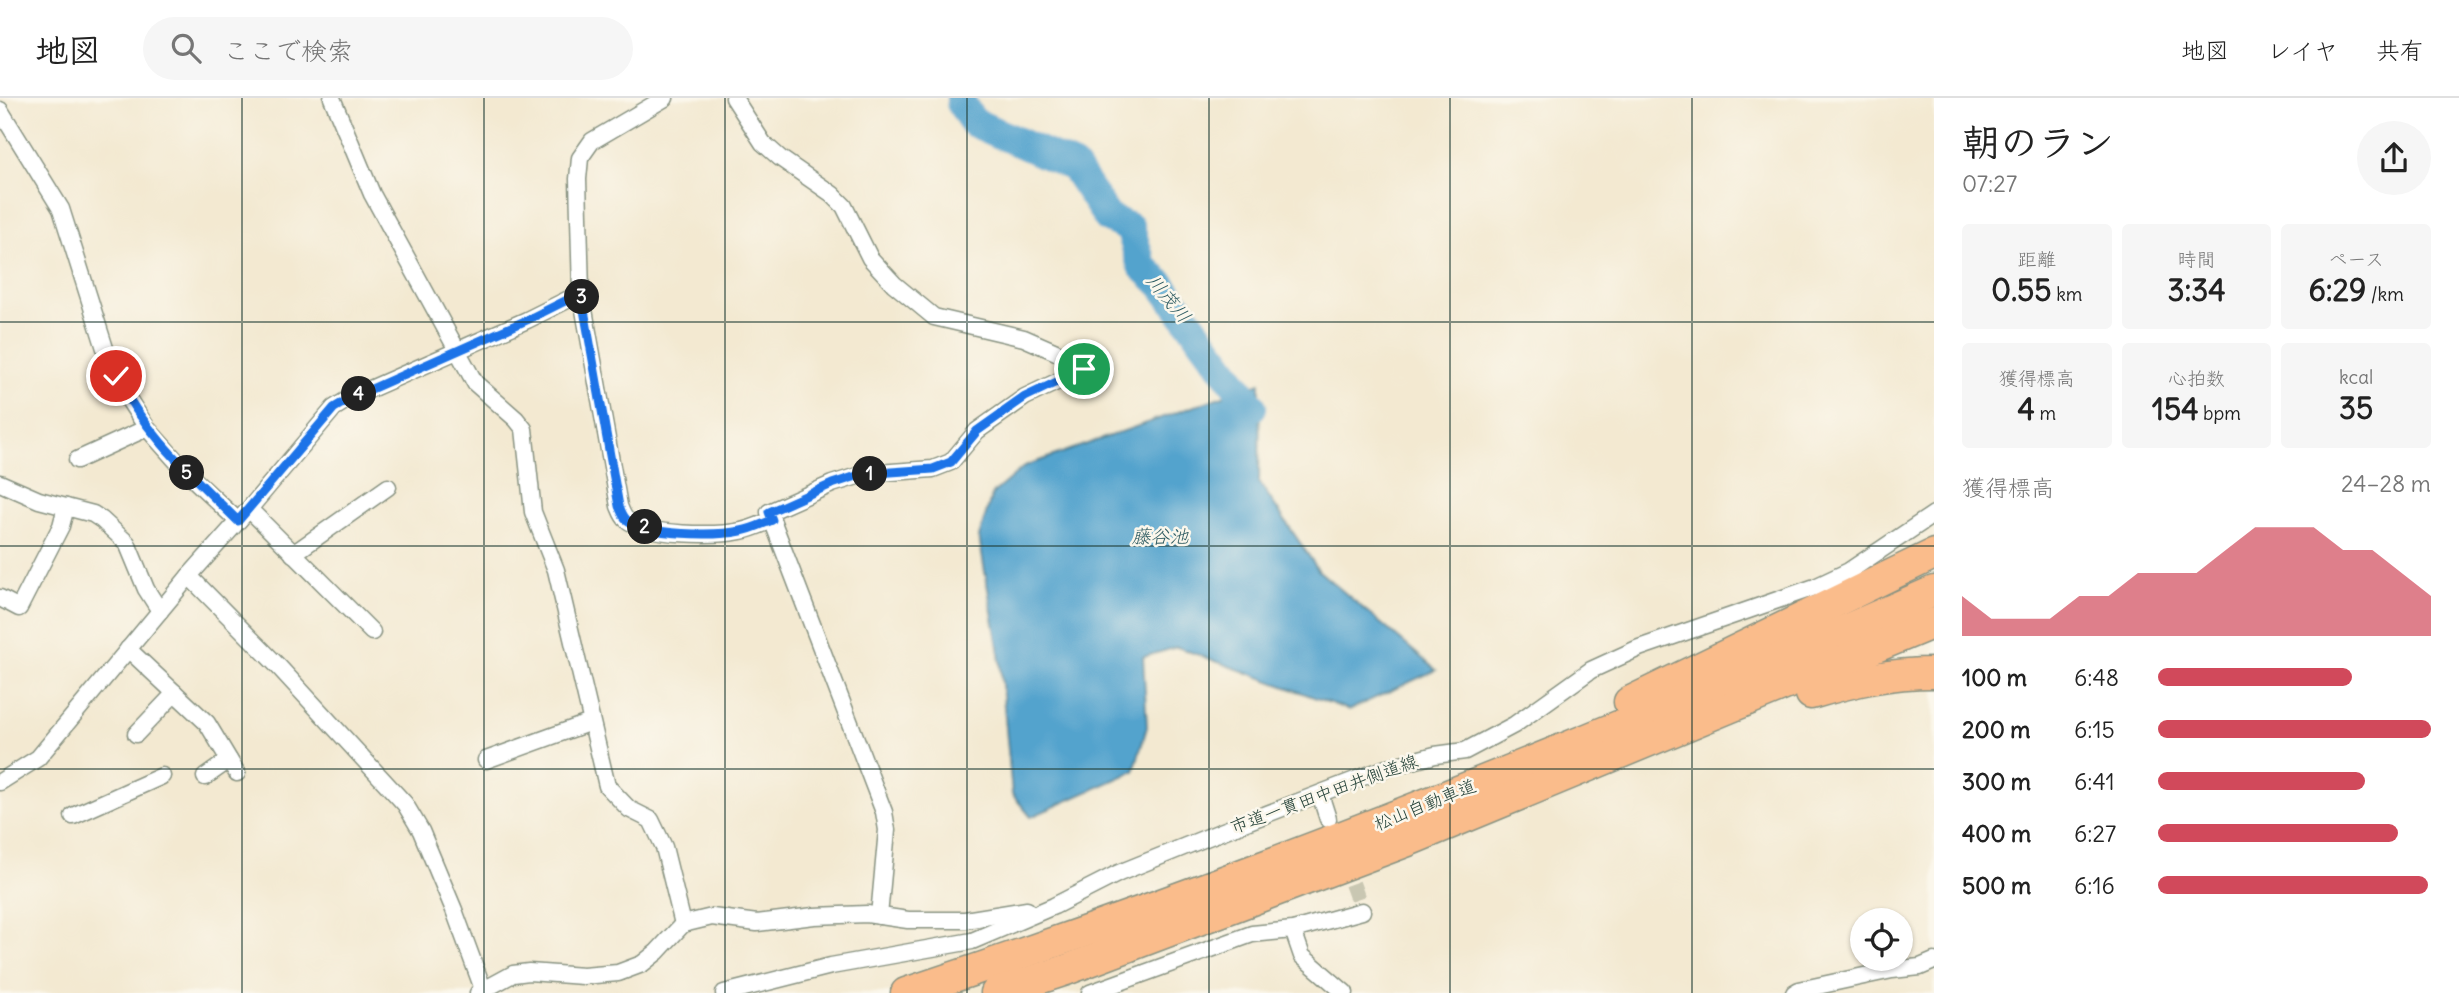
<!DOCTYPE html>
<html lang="ja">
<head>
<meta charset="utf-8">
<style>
	:root { --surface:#fff; --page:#f6f6f6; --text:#222; --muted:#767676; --line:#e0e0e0; --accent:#d1495b }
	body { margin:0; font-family:Delius,"Klee One",sans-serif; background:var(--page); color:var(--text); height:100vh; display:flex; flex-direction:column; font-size:26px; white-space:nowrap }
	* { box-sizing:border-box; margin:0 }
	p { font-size:23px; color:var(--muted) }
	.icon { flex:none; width:38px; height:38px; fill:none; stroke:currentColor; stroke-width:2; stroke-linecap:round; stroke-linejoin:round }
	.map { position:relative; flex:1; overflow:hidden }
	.side { display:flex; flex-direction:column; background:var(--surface); width:525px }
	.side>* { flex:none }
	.controls { position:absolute; left:1850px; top:810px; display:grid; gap:14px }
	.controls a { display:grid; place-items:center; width:63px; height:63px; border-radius:50%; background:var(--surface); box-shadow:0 2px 5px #0004; font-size:35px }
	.pin { position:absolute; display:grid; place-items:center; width:60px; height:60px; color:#fff; margin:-30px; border:4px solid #fff; border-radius:50%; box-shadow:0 2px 7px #0007 }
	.km { position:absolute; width:35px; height:35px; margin:-18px; border-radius:50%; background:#222; color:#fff; font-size:19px; line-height:35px; text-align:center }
	.round { display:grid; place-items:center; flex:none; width:74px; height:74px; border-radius:37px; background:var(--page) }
	.summary { display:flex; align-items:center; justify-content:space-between; height:119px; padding:0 28px }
	h1 { font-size:38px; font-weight:700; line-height:52px }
	.figures { display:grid; grid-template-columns:repeat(3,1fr); gap:10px; height:119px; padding:7px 28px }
	.figures div { display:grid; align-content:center; border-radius:7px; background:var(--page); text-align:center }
	.figures b { font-size:30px; font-weight:700 }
	.figures small { font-size:19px; font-weight:400 }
	.figures p { font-size:19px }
	.chart { height:196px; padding:14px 28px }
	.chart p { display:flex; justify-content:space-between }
	.chart svg { width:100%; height:126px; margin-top:7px; fill:var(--accent); opacity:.7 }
	ul { padding:0 28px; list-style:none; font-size:23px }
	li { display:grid; grid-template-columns:112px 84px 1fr; align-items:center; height:52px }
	li i { height:18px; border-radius:9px; background:var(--accent) }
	header { display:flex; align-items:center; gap:42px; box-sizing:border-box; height:98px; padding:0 35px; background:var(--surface); border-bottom:2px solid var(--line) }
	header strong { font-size:33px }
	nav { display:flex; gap:38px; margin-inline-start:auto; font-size:24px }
	.search { width:490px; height:63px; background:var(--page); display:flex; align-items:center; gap:18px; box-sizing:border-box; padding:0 24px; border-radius:38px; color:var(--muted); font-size:26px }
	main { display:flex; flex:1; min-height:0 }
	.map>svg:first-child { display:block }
	.water { fill:#53a3cd; stroke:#397080; stroke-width:2 }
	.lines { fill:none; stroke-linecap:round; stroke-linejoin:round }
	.river { stroke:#53a3cd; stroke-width:30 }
	.street-tunnel { stroke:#c9c7b2; stroke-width:16; stroke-dasharray:16 8; stroke-linecap:butt }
	.street-casing { stroke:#899382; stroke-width:19 }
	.highway-casing { stroke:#899382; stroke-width:33 }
	.street { stroke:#fff; stroke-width:16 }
	.highway { stroke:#fabc8b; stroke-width:30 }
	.route-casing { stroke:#fff; stroke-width:14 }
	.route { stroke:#1a73e8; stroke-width:9 }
	.grid { fill:none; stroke:#1f3d34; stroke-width:2; stroke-opacity:0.55 }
	.labels { text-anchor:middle; stroke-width:5; stroke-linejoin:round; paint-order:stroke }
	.street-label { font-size:18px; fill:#1f3d34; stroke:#fbf7ec }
	.water-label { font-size:19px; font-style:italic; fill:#2f5c62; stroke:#fbf7ec }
</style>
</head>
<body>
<header>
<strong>地図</strong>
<div class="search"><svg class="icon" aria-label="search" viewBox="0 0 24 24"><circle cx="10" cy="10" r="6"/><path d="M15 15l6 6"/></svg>ここで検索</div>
<nav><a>地図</a><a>レイヤ</a><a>共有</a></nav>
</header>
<main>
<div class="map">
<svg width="1934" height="895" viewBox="0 0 1934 895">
	<rect width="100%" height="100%" fill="#fbf7ec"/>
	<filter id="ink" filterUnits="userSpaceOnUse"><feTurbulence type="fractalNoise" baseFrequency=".0143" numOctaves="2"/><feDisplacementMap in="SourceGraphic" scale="14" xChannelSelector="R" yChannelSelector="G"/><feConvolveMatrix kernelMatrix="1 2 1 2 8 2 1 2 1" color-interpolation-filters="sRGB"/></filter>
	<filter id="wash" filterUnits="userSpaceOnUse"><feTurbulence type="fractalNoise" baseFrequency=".00686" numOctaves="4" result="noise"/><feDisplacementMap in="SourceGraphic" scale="28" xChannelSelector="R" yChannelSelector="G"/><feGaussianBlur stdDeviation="1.57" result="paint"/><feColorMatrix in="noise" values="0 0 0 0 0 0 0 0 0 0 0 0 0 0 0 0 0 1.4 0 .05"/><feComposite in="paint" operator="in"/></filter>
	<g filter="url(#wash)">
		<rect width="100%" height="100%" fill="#f3e9d1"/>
		<polygon class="water" points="1260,285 1259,384 1319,473 1436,572 1349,612 1177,549 1143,559 1147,629 1134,673 1031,719 1012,696 999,554 979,439 992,396 1025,368"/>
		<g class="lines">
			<polyline class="river" points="961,0 961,5 973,24 1074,69 1108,120 1130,130 1142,168 1162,187 1252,309"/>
		</g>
	</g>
	<g filter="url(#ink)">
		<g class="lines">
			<polyline class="street-tunnel" points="1344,763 1362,813"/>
			<defs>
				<g id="street">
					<polyline points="332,0 372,96 475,285 516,321 524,331 533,414 556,472 607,688 629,711 651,722 664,749 683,826"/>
					<path d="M665,0L592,43L580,60L578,81L581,195L619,408C621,413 623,419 627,422C648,438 716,438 741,433C752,431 762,426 772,422"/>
					<polyline points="734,0 763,45 780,60 832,96 844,108 870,160 894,186 934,219 1024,240 1056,254 1084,271"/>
					<polyline points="0,12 61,111 109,263 127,299 147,330 187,375 238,423"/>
					<polyline points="77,362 147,330"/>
					<polyline points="0,385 39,402 93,416 102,422 127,445 146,491 160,513"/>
					<polyline points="249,411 372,534"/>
					<polyline points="293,456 388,389"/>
					<polyline points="189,478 278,568 405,706 421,733 454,812 483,891"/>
					<polyline points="0,500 19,510 61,428 66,409"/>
					<polyline points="128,551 207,625 237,675"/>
					<polyline points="136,636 175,595"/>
					<polyline points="486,662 591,624"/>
					<polyline points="205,679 229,662"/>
					<polyline points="0,684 38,660 189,478 249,411 334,310 350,300 527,222 581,195"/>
					<polyline points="1320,696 1328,721"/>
					<polyline points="73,718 162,678"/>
					<polyline points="879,818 887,732 884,714 769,414 832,386 864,376 933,371 951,364 977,333 1025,299 1084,271"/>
					<polyline points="1293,832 1302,858 1345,895"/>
					<polyline points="478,895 513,876 529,874 583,878 618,875 642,866 657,854 683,826 712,819 757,825 814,818 867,816 908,822 965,822 1027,812"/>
					<polyline points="724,895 831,868 972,843 1054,808 1119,775 1223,733 1386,670 1435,657 1465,653 1514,627 1591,572 1639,550 1815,489 1849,473 1934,416"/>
					<polyline points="1090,895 1252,836 1293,832 1362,813"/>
					<polyline points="1794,895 1799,892 1892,872 1920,869 1934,863"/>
				</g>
				<g id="highway">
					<path d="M1811,596C1854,583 1889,575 1934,575"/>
					<polyline points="1629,604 1934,456"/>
					<path d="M906,895C1255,779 1597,642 1934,493"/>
					<polyline points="996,895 1066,872 1408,743 1934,525"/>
				</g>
			</defs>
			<use href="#street" class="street-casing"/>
			<use href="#highway" class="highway-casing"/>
			<use href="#street" class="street"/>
			<use href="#highway" class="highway"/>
		</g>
	</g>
	<g class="lines" filter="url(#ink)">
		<defs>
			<path id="route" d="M116,278C148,340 190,375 238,423L334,310L351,300L527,222L581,195L619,408C621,413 623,419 627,422C648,438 716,438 741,433C752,431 762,426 772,422L769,414L832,386L863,376L933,371L951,364L977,333L1025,299L1084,271"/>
		</defs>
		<use href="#route" class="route-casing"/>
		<use href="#route" class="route"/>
	</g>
	<path class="grid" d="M242,0V895M484,0V895M725,0V895M967,0V895M1209,0V895M1450,0V895M1692,0V895M0,224H1934M0,448H1934M0,671H1934"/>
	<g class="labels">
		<g class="street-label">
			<text transform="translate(1324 696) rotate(-20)" y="6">市道一貫田中田井側道線</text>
			<text transform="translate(1425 707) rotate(-22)" y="6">松山自動車道</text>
		</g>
		<g class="water-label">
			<text transform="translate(1169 200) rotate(50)" y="7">川茂川</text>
			<text x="1160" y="445">藤谷池</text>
		</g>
	</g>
</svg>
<div class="controls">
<a><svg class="icon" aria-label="locate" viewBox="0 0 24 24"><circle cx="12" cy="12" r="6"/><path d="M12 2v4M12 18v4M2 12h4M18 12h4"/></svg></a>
</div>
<div class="pin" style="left:1084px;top:271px;background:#1e9e55"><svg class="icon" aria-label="arrive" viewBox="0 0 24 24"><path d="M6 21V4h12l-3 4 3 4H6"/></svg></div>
<div class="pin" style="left:116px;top:278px;background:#d93025"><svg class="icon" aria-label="check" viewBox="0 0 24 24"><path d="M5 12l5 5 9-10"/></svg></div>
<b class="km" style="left:870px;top:376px">1</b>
<b class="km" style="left:645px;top:429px">2</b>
<b class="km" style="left:582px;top:199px">3</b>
<b class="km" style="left:359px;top:296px">4</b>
<b class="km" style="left:187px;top:375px">5</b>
</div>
<section class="side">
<div class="summary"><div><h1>朝のラン</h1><p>07:27</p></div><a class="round"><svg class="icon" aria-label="share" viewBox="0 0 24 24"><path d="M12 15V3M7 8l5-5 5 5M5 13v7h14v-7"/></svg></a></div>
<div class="figures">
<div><p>距離</p><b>0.55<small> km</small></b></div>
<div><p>時間</p><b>3:34</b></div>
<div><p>ペース</p><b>6:29<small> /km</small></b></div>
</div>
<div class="figures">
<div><p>獲得標高</p><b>4<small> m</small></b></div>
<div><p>心拍数</p><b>154<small> bpm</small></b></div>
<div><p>kcal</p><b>35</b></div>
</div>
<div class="chart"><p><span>獲得標高</span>24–28 m</p>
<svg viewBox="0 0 160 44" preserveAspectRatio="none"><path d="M0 44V30L10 38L20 38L30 38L40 30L50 30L60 22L70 22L80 22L90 14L100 6L110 6L120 6L130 14L140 14L150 22L160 30V44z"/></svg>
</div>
<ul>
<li><b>100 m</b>6:48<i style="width:71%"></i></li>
<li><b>200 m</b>6:15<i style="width:100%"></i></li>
<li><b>300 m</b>6:41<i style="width:76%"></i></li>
<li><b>400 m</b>6:27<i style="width:88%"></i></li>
<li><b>500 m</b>6:16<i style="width:99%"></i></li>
</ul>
</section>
</main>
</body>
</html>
